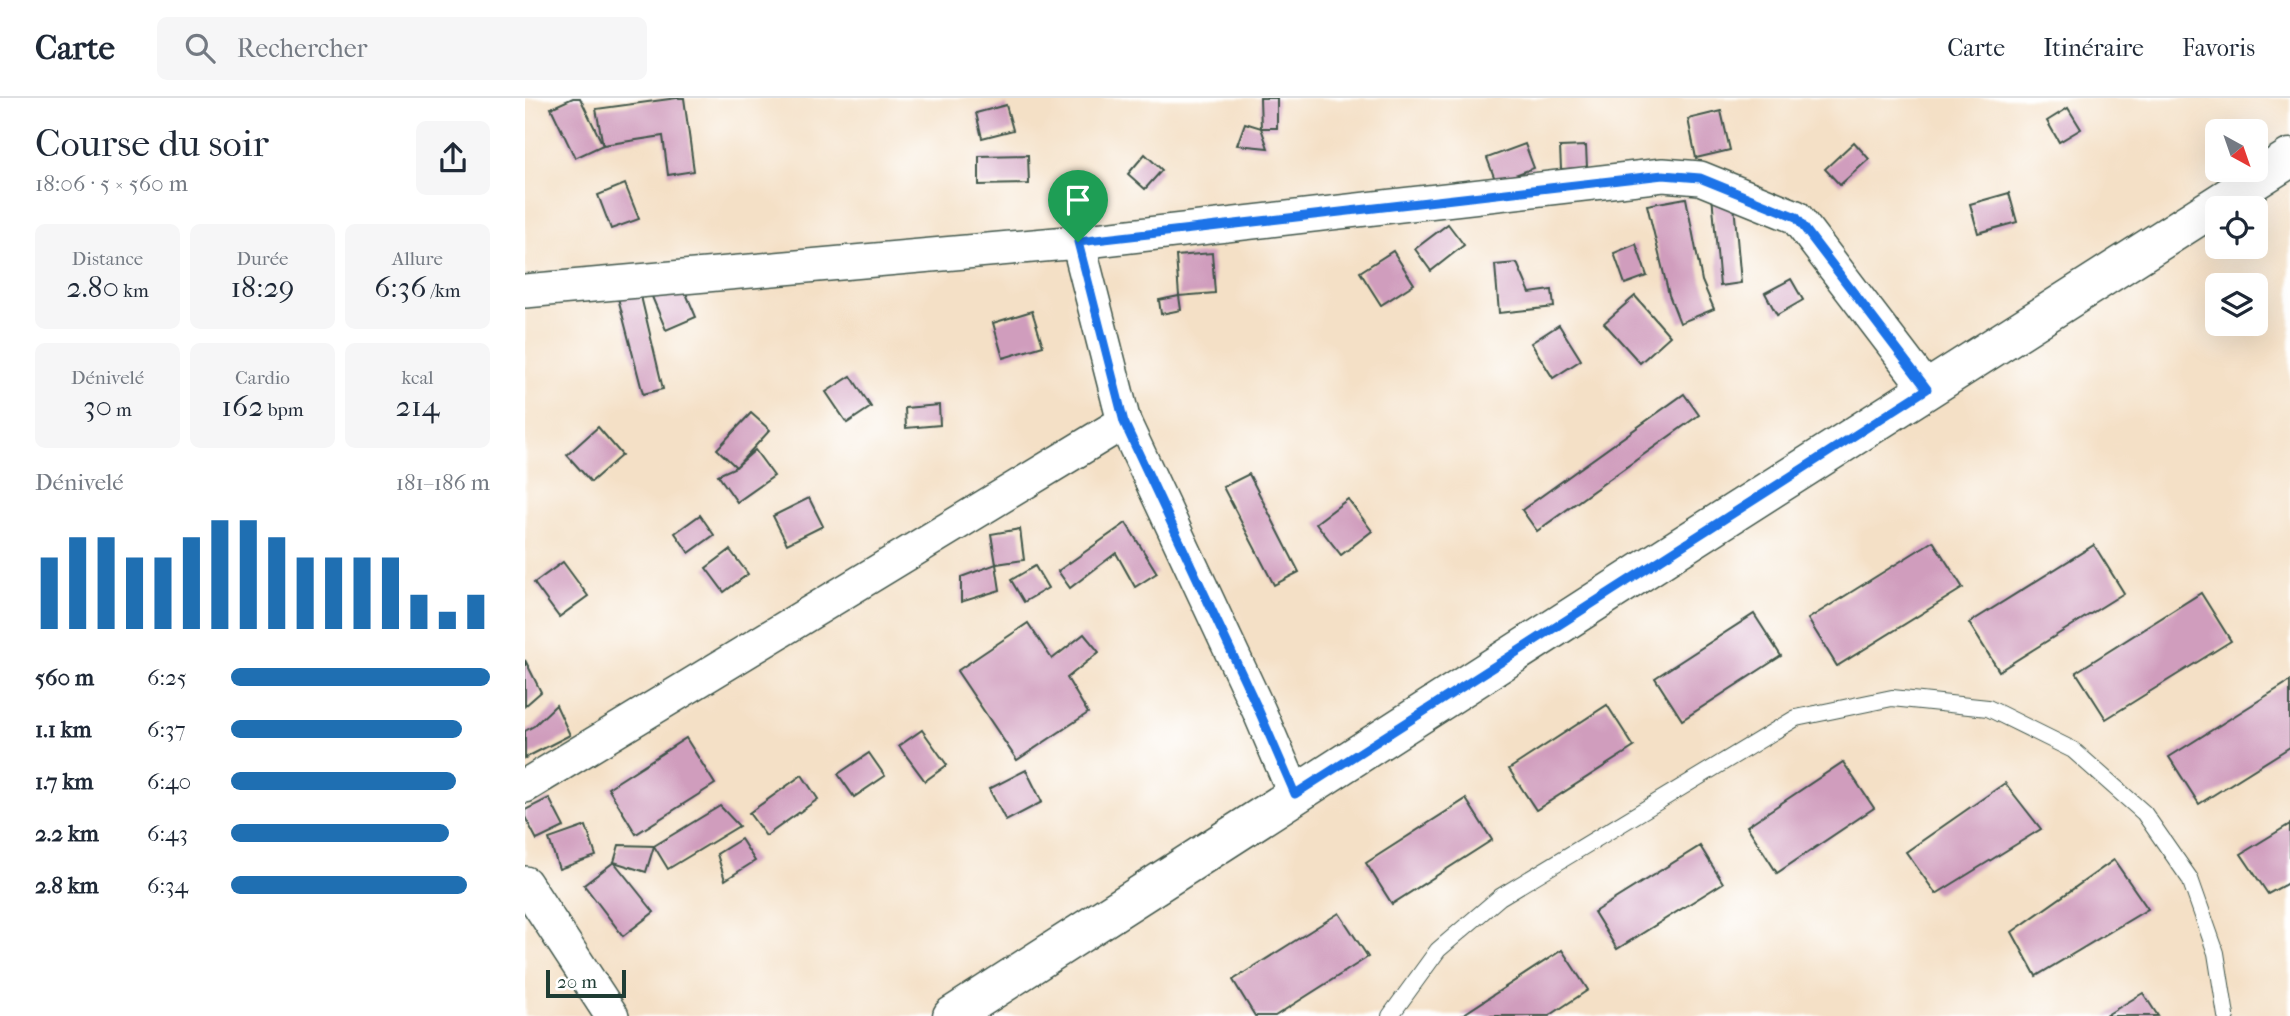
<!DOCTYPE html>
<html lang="fr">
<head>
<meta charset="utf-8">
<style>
	:root { --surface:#fff; --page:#f6f6f7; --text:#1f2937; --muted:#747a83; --line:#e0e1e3; --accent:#1f6fb2 }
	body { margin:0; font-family:"IM FELL French Canon",serif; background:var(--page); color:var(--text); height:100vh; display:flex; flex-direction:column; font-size:26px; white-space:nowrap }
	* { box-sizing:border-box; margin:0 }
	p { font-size:23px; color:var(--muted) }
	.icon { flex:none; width:38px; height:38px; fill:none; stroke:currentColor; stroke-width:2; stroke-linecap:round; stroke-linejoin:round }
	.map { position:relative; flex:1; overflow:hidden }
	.drawer { display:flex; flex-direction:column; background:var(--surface); width:525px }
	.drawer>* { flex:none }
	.needle { width:46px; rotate:140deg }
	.buttons { position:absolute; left:1680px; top:21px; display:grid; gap:14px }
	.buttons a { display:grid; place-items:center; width:63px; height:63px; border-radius:10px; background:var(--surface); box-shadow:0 7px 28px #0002; font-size:35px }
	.scale { position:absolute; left:21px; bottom:18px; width:80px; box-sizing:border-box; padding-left:7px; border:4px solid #1f3d34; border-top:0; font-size:19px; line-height:24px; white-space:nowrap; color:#1f3d34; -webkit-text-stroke:5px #fff; paint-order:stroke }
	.pin { position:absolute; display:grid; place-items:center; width:60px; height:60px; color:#fff; margin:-72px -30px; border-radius:50% 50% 50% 0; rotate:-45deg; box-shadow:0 0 7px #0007 }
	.pin .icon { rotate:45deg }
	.round { display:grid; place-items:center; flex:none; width:74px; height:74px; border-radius:10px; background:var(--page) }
	.headline { display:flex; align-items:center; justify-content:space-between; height:119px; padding:0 35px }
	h1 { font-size:38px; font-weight:600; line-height:52px }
	.figures { display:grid; grid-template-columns:repeat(3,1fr); gap:10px; height:119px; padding:7px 35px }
	.figures div { display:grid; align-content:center; border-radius:10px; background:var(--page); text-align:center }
	.figures b { font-size:30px; font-weight:600 }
	.figures small { font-size:19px; font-weight:400 }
	.figures p { font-size:19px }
	.chart { height:196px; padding:14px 35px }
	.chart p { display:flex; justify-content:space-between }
	.chart svg { width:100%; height:126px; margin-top:7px; stroke:var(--accent); stroke-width:6 }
	ul { padding:0 35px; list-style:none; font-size:23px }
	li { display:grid; grid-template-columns:112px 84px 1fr; align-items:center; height:52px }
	li i { height:18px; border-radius:9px; background:var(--accent) }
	header { display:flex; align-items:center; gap:42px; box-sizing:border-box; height:98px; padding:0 35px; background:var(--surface); border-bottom:2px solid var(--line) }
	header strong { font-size:33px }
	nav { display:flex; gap:38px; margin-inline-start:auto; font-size:24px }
	.search { width:490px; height:63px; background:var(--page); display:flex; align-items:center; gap:18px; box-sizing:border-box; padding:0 24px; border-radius:10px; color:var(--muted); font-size:26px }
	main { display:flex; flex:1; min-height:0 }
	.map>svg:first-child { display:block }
	.building { fill:#d09dbd }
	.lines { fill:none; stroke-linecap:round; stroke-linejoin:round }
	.lane-casing { stroke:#3f554a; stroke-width:18 }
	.street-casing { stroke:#3f554a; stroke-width:36 }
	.secondary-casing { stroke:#3f554a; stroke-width:41 }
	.lane { stroke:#fff; stroke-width:16 }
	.street { stroke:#fff; stroke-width:33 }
	.secondary { stroke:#fff; stroke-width:38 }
	.route-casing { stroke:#fff; stroke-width:14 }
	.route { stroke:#1a73e8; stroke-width:9 }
</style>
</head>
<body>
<header>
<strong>Carte</strong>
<div class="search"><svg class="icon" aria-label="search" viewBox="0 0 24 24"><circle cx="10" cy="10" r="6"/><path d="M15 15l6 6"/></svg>Rechercher</div>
<nav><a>Carte</a><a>Itinéraire</a><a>Favoris</a></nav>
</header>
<main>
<section class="drawer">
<div class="headline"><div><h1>Course du soir</h1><p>18:06 · 5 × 560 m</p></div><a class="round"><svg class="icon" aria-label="share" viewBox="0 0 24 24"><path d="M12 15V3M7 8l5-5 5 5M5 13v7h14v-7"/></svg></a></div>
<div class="figures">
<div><p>Distance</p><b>2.80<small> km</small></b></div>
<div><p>Durée</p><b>18:29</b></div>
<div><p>Allure</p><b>6:36<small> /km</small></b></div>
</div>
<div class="figures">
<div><p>Dénivelé</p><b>30<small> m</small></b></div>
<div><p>Cardio</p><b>162<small> bpm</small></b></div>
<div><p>kcal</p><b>214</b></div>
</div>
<div class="chart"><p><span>Dénivelé</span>181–186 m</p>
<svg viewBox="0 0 160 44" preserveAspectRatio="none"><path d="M5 44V19M15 44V12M25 44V12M35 44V19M45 44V19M55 44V12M65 44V6M75 44V6M85 44V12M95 44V19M105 44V19M115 44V19M125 44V19M135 44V32M145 44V38M155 44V32"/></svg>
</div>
<ul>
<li><b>560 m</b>6:25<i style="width:100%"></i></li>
<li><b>1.1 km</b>6:37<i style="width:89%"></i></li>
<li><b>1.7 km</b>6:40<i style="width:87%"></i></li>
<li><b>2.2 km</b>6:43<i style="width:84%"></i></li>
<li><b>2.8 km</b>6:34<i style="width:91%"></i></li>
</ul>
</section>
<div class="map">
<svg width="1765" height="918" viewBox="0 0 1765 918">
	<rect width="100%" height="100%" fill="#fff"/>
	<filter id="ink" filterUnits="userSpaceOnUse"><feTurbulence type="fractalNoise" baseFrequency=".0143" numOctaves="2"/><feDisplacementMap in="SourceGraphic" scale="14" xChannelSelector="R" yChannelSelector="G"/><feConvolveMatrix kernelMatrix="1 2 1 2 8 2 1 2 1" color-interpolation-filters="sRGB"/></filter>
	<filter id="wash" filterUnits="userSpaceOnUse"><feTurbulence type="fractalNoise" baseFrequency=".00686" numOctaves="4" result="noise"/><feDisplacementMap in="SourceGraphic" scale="28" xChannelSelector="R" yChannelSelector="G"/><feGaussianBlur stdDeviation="1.57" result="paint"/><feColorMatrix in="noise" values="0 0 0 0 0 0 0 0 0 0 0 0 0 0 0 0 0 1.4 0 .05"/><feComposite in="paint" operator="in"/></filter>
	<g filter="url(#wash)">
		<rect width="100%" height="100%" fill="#f4e0c6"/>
		<g id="blocks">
			<g class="building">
				<polygon points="48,0 55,0 78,47 50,60 26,10"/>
				<polygon points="152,0 159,0 169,73 143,77 138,38 78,47 71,11"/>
				<polygon points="735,0 752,0 752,30 736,30 743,50 712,47 720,25 736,30"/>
				<polygon points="481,7 488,32 457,40 451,15"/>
				<polygon points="1543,10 1556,31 1534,44 1522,23"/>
				<polygon points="1196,13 1205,52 1171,60 1163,21"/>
				<polygon points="1329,44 1344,61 1315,87 1300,71"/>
				<polygon points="1000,46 1009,70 971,84 962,60"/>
				<polygon points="1061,48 1062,70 1036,71 1035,49"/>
				<polygon points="620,56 637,72 620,91 603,76"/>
				<polygon points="503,57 504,86 454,87 454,58"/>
				<polygon points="100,86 114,121 86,131 73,97"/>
				<polygon points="1208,95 1216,185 1195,188 1187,97"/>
				<polygon points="1484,95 1492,124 1453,135 1445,106"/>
				<polygon points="1161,100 1177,183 1189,211 1155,225 1144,197 1122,107"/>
				<polygon points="923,126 939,147 906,173 890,151"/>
				<polygon points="1111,146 1122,178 1100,186 1089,155"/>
				<polygon points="868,153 889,186 856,207 835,174"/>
				<polygon points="687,155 690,195 654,198 651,158"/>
				<polygon points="992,165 1005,195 1027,192 1029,209 974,215 970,167"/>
				<polygon points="155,181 171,219 141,232 125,194"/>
				<polygon points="1266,181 1278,202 1252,217 1240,195"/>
				<polygon points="115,194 138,291 118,296 93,200"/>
				<polygon points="654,198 656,212 636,216 634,202"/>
				<polygon points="1110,198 1145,238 1115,265 1079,225"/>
				<polygon points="507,213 518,248 478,260 468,225"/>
				<polygon points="1034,227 1056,262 1028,280 1006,245"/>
				<polygon points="326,278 346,309 322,325 301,294"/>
				<polygon points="1159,296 1174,317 1012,433 997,412"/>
				<polygon points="414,307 415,327 381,330 380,310"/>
				<polygon points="226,315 245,332 211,369 230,352 249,378 212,404 193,377 211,369 192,351"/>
				<polygon points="73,329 97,357 66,384 42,357"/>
				<polygon points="724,376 774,474 749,487 698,389"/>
				<polygon points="284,400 298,428 262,446 248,418"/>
				<polygon points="823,401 847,433 816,457 791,425"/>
				<polygon points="175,417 189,437 164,455 150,435"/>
				<polygon points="601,425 632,475 610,489 591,455 545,490 533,473"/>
				<polygon points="495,431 499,462 471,466 466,436"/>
				<polygon points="1408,443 1438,490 1312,568 1283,521"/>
				<polygon points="1569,447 1599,495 1474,573 1444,525"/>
				<polygon points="205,452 223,476 199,494 181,470"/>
				<polygon points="38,464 63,498 34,519 9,485"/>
				<polygon points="471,466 475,492 436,504 436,479"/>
				<polygon points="510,468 523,490 499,504 486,482"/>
				<polygon points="1676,495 1706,543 1581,621 1551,574"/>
				<polygon points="1229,516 1256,558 1157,622 1130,580"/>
				<polygon points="503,525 527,561 559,536 574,554 542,580 563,615 492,662 432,573"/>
				<polygon points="0,562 16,594 0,608"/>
				<polygon points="1765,583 1765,649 1674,706 1644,659"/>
				<polygon points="31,607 45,637 0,660 0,633 9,628"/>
				<polygon points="1082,607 1109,649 1011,712 984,671"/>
				<polygon points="397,632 422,667 400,683 374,648"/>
				<polygon points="161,640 190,686 111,736 83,690"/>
				<polygon points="344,655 360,678 329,699 313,676"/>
				<polygon points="1318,664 1349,710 1252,775 1222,728"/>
				<polygon points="501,672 517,704 481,723 464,691"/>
				<polygon points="277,677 293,701 241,738 224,715"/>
				<polygon points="1480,685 1516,731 1411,796 1381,754"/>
				<polygon points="24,700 39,729 12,742 0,719 0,712"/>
				<polygon points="941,701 967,742 867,806 841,765"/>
				<polygon points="195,708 214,728 143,771 129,748"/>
				<polygon points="1765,726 1765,784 1743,796 1716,756"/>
				<polygon points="61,728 71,758 34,771 24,741"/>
				<polygon points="216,741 230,763 200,782 192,756"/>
				<polygon points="94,747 129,748 121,774 89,764"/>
				<polygon points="1175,748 1198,785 1092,851 1069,814"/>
				<polygon points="1589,762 1623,811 1511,878 1487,834"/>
				<polygon points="89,764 129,814 98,838 59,787"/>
				<polygon points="814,815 843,859 750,918 730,918 708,882"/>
				<polygon points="1037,852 1063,892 1024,918 936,918"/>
				<polygon points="1618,895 1633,918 1580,918"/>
			</g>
		</g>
	</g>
	<g filter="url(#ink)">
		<use href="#blocks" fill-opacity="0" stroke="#3f554a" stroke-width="2"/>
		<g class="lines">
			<defs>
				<polyline id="lane" points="865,918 913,852 975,799 1271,620 1367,600 1463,610 1548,652 1619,715 1665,781 1691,855 1701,918"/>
				<g id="street">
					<polyline points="553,144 599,324 734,613 770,697"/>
					<polyline points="0,193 553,144 1138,77 1175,80 1271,119 1402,291"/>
					<polyline points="0,688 599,324"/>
					<polyline points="0,785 87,918"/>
				</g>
				<polyline id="secondary" points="427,918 1149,453 1765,60"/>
			</defs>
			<use href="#lane" class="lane-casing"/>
			<use href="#street" class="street-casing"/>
			<use href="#secondary" class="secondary-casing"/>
			<use href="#lane" class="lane"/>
			<use href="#street" class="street"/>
			<use href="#secondary" class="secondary"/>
		</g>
	</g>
	<g class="lines" filter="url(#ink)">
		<defs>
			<polygon id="route" points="1138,77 1175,80 1271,119 1402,291 770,696 734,613 599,324 553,144"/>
		</defs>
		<use href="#route" class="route-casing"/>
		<use href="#route" class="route"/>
	</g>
</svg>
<div class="buttons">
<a><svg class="needle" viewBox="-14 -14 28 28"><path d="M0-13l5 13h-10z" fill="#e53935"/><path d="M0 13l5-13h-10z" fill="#747a83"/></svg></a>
<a><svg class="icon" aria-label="locate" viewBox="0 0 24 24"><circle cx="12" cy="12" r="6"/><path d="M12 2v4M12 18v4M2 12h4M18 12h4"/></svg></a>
<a><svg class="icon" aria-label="layers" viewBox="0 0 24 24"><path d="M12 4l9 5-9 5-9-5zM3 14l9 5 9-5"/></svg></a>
</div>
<div class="scale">20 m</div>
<div class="pin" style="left:553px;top:144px;background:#1e9e55"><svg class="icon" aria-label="arrive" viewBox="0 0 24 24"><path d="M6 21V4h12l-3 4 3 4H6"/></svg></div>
</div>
</main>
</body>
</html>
